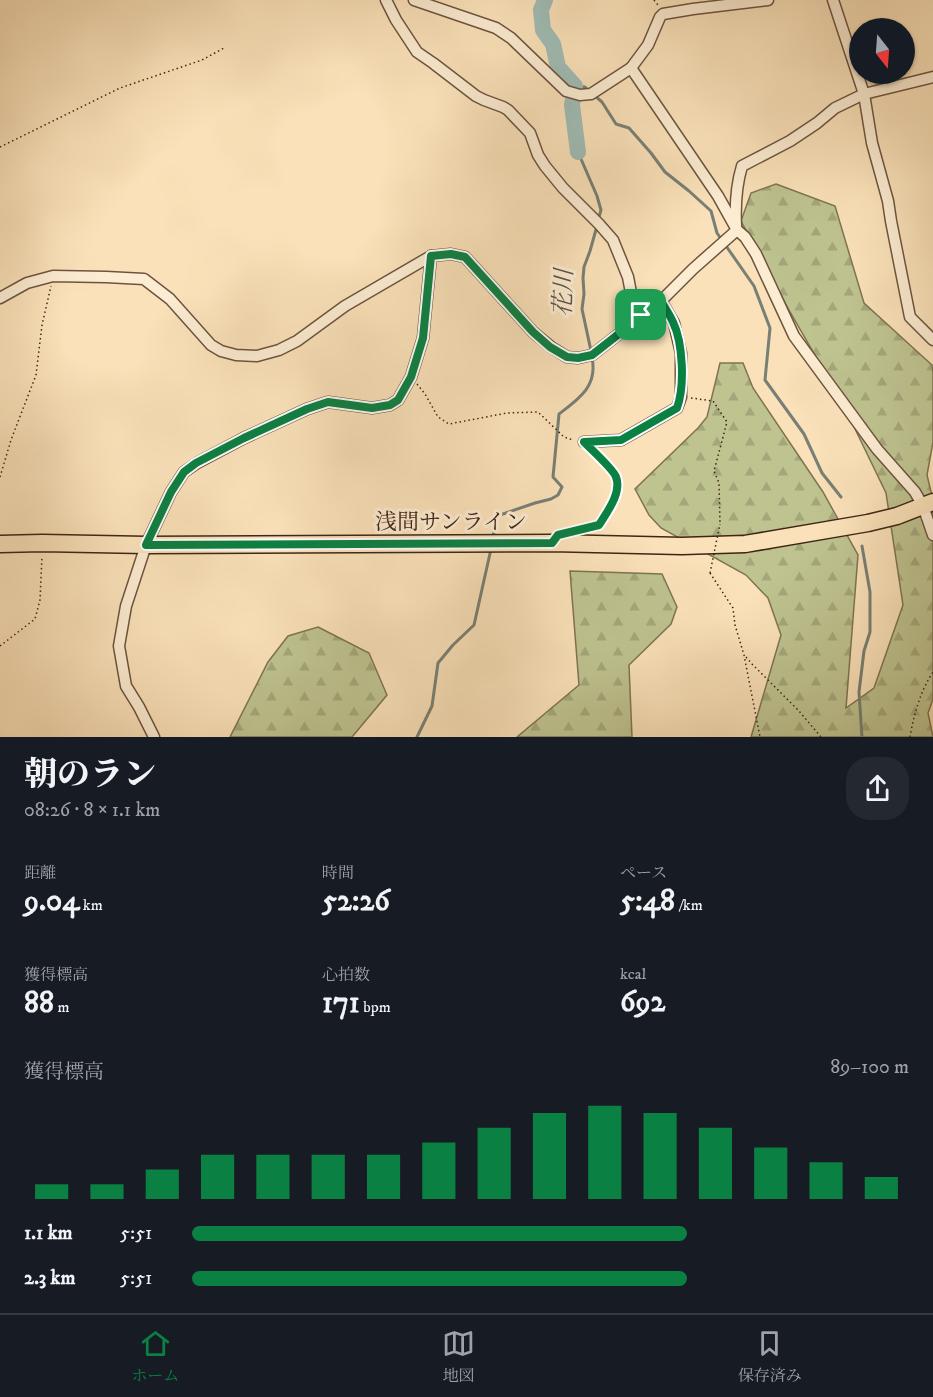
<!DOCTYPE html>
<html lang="ja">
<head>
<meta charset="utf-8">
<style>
	:root { --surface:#171b24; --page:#242831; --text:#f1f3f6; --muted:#9ea1a6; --line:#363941; --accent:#0b8043 }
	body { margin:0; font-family:"IM FELL DW Pica","Noto Serif JP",serif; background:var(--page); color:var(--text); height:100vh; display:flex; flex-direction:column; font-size:22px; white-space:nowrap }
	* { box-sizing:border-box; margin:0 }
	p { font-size:20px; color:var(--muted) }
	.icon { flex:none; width:33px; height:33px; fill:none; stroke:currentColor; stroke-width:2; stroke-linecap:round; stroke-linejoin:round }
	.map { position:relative; height:737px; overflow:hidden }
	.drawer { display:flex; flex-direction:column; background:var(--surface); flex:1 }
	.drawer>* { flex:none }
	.needle { width:39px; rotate:163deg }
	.fabs { position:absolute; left:849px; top:18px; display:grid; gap:12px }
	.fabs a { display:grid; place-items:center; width:66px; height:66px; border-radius:50%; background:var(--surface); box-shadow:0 2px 4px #0004; font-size:30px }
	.pin { position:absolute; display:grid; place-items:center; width:51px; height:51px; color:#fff; margin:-26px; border-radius:12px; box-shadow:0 3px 9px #0006 }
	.round { display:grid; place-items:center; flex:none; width:63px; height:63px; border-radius:24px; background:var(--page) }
	.overview { display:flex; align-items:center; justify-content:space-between; height:102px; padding:0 24px }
	h1 { font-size:33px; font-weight:800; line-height:45px }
	.metrics { display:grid; grid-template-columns:repeat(3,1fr); gap:9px; height:102px; padding:6px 24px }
	.metrics div { display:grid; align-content:center }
	.metrics b { font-size:30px; font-weight:800 }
	.metrics small { font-size:16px; font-weight:400 }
	.metrics p { font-size:16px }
	.chart { height:168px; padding:12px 24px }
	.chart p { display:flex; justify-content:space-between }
	.chart svg { width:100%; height:108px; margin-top:6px; stroke:var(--accent); stroke-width:6 }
	ul { padding:0 24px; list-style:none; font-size:20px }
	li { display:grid; grid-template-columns:96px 72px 1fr; align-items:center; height:45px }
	li i { height:15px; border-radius:8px; background:var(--accent) }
	.dock { display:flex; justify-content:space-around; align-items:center; height:84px; border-top:2px solid var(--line); background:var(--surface); font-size:16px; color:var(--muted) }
	.dock a { display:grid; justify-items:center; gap:3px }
	.dock .on { color:var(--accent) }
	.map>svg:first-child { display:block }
	.forest { fill:url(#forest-firs); stroke:#7e7453; stroke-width:1.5 }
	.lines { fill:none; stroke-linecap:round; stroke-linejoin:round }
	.stream { stroke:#788075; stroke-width:3 }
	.river { stroke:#9fbcb5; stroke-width:16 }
	.street-casing { stroke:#6d543f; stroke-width:13 }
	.primary-casing { stroke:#3e2516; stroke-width:19 }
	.path { stroke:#3e2516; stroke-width:1.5; stroke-dasharray:1.5 3; stroke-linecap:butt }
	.street { stroke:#fcecd2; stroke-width:10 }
	.primary { stroke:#fae1b9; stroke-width:16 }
	.path-bridge { stroke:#3e2516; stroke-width:1.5; stroke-dasharray:1.5 3; stroke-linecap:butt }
	.route-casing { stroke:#fff; stroke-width:12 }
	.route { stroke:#0b8043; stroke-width:8 }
	.labels { text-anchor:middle; stroke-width:6; stroke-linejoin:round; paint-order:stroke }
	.street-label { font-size:22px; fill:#3e2516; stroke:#fcecd2 }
	.water-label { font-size:24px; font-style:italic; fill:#5b5246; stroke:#fcecd2 }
</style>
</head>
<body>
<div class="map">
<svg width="933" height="737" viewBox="0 0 933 737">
	<defs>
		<pattern id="forest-firs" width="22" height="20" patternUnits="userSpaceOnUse" patternTransform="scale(1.5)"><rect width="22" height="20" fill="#bec390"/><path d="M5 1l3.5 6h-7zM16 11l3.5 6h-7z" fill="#a4a77b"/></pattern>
	</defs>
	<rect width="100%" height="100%" fill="#fae1b9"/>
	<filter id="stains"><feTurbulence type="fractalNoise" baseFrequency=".00333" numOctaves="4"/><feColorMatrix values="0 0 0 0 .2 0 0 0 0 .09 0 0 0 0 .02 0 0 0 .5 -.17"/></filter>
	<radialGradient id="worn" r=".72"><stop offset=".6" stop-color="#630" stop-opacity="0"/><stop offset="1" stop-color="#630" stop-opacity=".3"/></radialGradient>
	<g class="forest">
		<polygon points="776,184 835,206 864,303 932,365 933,373 933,442 927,475 933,500 933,699 928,713 933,737 751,737 781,635 768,598 746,575 661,528 649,515 635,489 698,428 707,417 720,363 743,363 753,388 823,492 858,555 846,708 874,688 903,605 886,493 842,402 790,312 741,221 751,193"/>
		<polygon points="570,571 662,574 677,607 671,624 629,665 632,737 517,737 579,685"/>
		<polygon points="318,627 369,653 387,695 352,737 230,737 268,662 288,636"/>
	</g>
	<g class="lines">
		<g class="stream">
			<polyline points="575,86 585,87 589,91"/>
			<polyline points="594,95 602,102 616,124 629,128 651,153 665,172 689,191 711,211 717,233 754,286 770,328 765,380 804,434 822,473 841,497"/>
			<polyline points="578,152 597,196 601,210 598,220"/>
			<polyline points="591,351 582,309 584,294 583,278 584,267 590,251 597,226"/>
			<path d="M493,537L497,516L535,503L551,499L558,495L562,487L553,477L559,414C579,399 598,386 592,358"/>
			<polyline points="417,737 432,706 438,663 453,645 474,625 491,549"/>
			<polyline points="862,737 859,692 864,651 870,632 870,592 862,546"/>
		</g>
		<polyline class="river" points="545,0 541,10 543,30 553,44 558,67 575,86 572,105 578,152"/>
		<defs>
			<g id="street">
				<polyline points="386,0 396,20 417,52 433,63 476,96 484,100 503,107 508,110 530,133 538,155 545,166 563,188 599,224 613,240 628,277 632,298 641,315"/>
				<polyline points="414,0 496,28 511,38 566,91 580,95 591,94 631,68 648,45 660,17 663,14 693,9 768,0"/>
				<polyline points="833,0 864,94 872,143 888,201 891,221 910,317 933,340"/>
				<polyline points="631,68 718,196 737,230 745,237 756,254 794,336 877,449 915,492 923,506 933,535"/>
				<path d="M736,226C735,206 736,186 742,166L790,141L817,123L835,108L864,94L933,77"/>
				<polyline points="0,298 27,283 53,276 106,277 144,279 170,299 211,345 221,351 236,355 257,356 279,350 297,341 345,306 431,256 451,254 465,257 533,332 551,347 567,357 578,358 592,355 661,301 693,269 737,230"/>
				<polyline points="584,442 621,440 677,408 681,397 681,353 674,323 661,301"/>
				<polyline points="154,737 139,707 126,686 119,646 126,606 146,545 171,492 184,472 197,463 244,438 307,409 328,402 372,408 390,405 398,400 411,377 423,338 431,256"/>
			</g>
			<polyline id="primary" points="0,544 42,543 146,545 552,543 682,546 745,544 868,523 897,516 933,502"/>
		</defs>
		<use href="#street" class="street-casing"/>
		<use href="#primary" class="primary-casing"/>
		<g class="path">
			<polyline points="654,0 658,5"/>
			<polyline points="0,147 120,88 202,60 224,48"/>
			<polyline points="417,384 425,394 438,417 449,424 507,413 538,412 564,437 573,440"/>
			<polyline points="691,398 713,401 727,422 714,471 719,483 720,524"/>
			<polyline points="0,477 11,440 36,375 42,325 51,286"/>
			<path d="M577,530L599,525C607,512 622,493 616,477C614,470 600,458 594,452"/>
			<polyline points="710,573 733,608 735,625 744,655 760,737"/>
			<polyline points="0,646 35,619 40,600 42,556"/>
			<polyline points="746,657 752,664 799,711 821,737"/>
			<path d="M910,737C914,714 920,692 933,672"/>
		</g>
		<use href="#street" class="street"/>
		<use href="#primary" class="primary"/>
		<polyline class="path-bridge" points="710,573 720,524"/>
	</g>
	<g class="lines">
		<defs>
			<path id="route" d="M451,254L465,257L533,332L550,347L567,357L578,358L592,355L661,301C665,308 670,315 673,322C683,343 685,386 677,408L621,440L584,442C591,449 614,470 616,477C622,493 607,512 599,525L558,535L552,543L146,545L171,492L184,472L196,463L244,438L307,409L328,402L372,408L390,405L398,400L411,377L423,338L431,256Z"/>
		</defs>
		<use href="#route" class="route-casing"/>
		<use href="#route" class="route"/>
	</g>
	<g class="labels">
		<g class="street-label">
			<text x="451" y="529">浅間サンライン</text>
		</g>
		<g class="water-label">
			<text transform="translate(563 293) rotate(-88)" y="8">花川</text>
		</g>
	</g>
	<rect width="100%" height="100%" filter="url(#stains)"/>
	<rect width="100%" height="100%" fill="url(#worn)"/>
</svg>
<div class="fabs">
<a><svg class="needle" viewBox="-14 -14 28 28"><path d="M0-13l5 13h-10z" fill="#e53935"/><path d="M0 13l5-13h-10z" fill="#9ea1a6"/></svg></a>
</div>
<div class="pin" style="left:641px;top:315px;background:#1e9e55"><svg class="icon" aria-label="arrive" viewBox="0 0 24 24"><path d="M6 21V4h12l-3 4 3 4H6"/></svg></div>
</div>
<section class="drawer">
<div class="overview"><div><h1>朝のラン</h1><p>08:26 · 8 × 1.1 km</p></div><a class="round"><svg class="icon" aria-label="share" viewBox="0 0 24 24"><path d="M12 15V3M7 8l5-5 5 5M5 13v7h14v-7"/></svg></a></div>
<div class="metrics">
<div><p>距離</p><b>9.04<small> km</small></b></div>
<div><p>時間</p><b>52:26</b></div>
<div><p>ペース</p><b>5:48<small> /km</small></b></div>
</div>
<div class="metrics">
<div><p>獲得標高</p><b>88<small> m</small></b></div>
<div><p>心拍数</p><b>171<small> bpm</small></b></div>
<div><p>kcal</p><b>692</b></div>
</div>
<div class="chart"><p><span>獲得標高</span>89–100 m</p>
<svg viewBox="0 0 160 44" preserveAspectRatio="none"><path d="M5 44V38M15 44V38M25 44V32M35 44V26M45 44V26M55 44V26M65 44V26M75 44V21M85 44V15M95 44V9M105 44V6M115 44V9M125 44V15M135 44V23M145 44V29M155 44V35"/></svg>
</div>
<ul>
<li><b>1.1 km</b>5:51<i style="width:69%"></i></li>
<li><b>2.3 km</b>5:51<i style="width:69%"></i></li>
</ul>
</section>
<nav class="dock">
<a class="on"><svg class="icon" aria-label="home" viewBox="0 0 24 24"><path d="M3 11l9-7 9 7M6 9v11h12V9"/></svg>ホーム</a>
<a><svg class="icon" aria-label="map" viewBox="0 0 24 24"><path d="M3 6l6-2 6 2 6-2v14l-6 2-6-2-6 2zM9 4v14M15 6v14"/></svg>地図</a>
<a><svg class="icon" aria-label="saved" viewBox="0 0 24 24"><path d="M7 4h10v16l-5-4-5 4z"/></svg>保存済み</a>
</nav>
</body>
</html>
